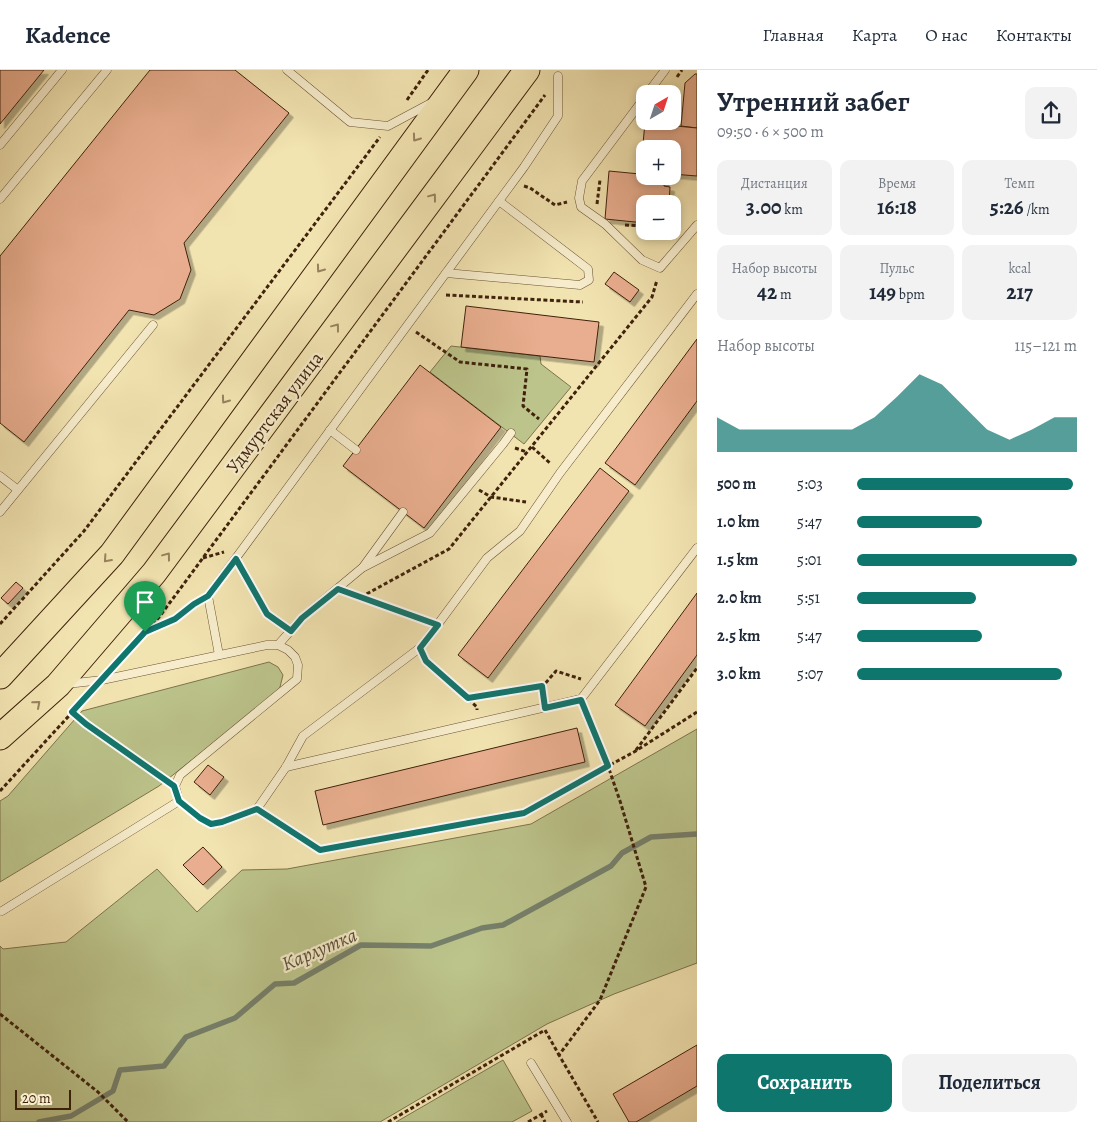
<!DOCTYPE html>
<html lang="ru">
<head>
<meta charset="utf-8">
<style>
	:root { --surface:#fff; --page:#f2f2f3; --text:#1f2937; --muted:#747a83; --line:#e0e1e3; --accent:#0f766e }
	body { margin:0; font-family:Alegreya,serif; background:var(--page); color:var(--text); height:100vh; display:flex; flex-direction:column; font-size:19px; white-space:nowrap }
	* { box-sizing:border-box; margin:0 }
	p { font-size:16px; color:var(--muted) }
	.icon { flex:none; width:28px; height:28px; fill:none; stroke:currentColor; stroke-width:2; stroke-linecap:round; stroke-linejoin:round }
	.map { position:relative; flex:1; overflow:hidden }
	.details { display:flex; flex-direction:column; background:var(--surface); width:400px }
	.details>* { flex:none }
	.needle { width:32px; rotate:39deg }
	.controls { position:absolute; left:636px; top:15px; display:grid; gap:10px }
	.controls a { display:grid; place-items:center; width:45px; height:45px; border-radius:10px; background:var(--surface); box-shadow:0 2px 8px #0003; font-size:25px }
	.scale { position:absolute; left:15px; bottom:12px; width:56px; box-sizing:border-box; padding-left:5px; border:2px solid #3f220c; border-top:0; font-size:14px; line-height:18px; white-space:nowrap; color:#3f220c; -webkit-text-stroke:4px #f7edcc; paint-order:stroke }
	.pin { position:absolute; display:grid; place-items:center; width:42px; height:42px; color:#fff; margin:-51px -21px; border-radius:50% 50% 50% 0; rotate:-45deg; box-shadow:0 0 5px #0007 }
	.pin .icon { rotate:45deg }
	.round { display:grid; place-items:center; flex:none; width:52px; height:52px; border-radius:10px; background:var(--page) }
	.headline { display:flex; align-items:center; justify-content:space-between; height:85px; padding:0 20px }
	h1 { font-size:28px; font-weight:600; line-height:38px }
	.stats { display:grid; grid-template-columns:repeat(3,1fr); gap:8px; height:85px; padding:5px 20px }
	.stats div { display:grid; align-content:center; border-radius:10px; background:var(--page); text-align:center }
	.stats b { font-size:21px; font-weight:600 }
	.stats small { font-size:14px; font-weight:400 }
	.stats p { font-size:14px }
	.chart { height:140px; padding:10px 20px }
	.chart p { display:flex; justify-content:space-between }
	.chart svg { width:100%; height:90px; margin-top:5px; fill:var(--accent); opacity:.7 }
	.action { display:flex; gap:10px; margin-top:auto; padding:10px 20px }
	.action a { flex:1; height:58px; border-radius:10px; background:var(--accent); color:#fff; font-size:20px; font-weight:600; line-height:58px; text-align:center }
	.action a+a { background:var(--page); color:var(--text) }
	ul { padding:0 20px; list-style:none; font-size:16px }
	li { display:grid; grid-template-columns:80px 60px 1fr; align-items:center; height:38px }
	li i { height:12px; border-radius:6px; background:var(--accent) }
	header { display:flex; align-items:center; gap:30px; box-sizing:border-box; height:70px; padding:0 25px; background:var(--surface); border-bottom:1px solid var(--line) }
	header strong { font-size:24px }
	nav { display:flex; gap:28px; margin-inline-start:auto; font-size:18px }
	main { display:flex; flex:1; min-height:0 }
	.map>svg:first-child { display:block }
	.green { fill:#bcc48b; stroke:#7e734c }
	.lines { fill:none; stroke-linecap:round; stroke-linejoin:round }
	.stream { stroke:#76806c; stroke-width:5.5 }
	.building { fill:#e9ae8f; stroke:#3f220c; filter:url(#shadow) }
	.lane-casing { stroke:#6c5235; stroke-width:9 }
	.primary-casing { stroke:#3f220c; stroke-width:27 }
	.path { stroke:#3f220c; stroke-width:3; stroke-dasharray:4 2.5; stroke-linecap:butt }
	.lane { stroke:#f7edcc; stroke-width:8 }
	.primary { stroke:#f2e4b1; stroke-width:25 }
	.oneway { stroke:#98835e }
	.route-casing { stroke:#fff; stroke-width:10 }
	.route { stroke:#0f766e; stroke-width:6 }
	.labels { text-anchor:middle; stroke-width:4.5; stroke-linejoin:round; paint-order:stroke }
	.street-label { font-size:19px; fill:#3f220c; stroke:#f7edcc }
	.water-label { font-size:20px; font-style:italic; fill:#5b513c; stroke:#f7edcc }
</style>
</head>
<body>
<header>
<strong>Kadence</strong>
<nav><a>Главная</a><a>Карта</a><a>О нас</a><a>Контакты</a></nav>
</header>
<main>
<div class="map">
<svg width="697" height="1052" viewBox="0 0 697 1052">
	<defs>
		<filter id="shadow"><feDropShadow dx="4.5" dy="4.5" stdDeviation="0" flood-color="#0004"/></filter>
	</defs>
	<rect width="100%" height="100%" fill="#f2e4b1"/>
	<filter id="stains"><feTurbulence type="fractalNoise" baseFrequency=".004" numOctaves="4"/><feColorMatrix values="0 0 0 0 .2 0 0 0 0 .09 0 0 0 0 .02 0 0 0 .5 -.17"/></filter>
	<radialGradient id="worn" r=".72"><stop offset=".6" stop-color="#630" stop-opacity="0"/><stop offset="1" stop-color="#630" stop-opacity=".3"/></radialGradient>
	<g class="green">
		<polygon points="451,276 540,286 541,294 571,317 524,374 430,302"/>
		<polygon points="269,592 278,597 283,605 279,621 159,716 0,812 0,731 8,726 82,641"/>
		<polygon points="697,659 697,893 614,924 547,954 380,1052 0,1052 0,876 3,879 66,872 157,799 197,842 242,800 287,799 531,754"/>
		<polygon points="503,990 532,1041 512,1052 396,1052"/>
	</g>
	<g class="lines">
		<polyline class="stream" points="39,1052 71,1046 113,1021 120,1000 164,996 186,967 235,948 275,914 294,913 361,875 431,876 482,858 503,855 611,796 622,783 651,767 697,764"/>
	</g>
	<g class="building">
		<polygon points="0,0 44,0 0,54"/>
		<polygon points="150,0 235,0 289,43 184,173 191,200 180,229 154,245 129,240 24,372 0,353 0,186"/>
		<polygon points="695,4 697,4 697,58 681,56 685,13"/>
		<polygon points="645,53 697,58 697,106 672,104 672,79 645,79 645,106 665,106 664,116 670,117 669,134 645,134 645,153 605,149 609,101 640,104"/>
		<polygon points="614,202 639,220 630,232 605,214"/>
		<polygon points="466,236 599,252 594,292 461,277"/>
		<polygon points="697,269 697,331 635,415 605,393"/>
		<polygon points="420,295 501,357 424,458 343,396"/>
		<polygon points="600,398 629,421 488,608 458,585"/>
		<polygon points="16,512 23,518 8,534 1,528"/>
		<polygon points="697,523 697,585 645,656 615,635"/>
		<polygon points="577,658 585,692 323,755 315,721"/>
		<polygon points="208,695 224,707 210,725 194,712"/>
		<polygon points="203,777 222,797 203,815 183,795"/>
		<polygon points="697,975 697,1016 636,1052 629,1052 613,1024"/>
	</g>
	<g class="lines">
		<defs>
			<g id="lane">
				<polyline points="287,0 350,52 388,56 431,33"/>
				<polyline points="647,24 665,0"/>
				<polyline points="645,27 582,111 579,128 581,137 605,154 642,190 660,198 697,155"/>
				<polyline points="0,75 62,0"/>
				<polyline points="0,129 107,0"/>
				<polyline points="446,203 580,215 589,210 588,199 499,131"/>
				<polyline points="330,360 356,380"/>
				<polyline points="0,406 18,420"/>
				<polyline points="0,442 153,255"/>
				<polyline points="363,497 403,442"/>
				<polyline points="278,575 302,548 362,498 430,463 503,374 511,363"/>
				<polyline points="219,585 208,526 524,97 558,46 558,6"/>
				<polyline points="67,614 102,610 267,575 278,575 288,580 295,587 298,595 297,609 180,705 175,716 179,731 200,748 211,754 222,752 257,739 286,697 303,666 421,577 487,488 520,461 560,403 697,224"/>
				<polyline points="286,697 581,629 697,478"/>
				<polyline points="2,841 179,731"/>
				<polyline points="531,993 567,1052"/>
			</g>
			<g id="primary">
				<polyline points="0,606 112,484 466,0"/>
				<polyline points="0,667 58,615 154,503 527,0"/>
			</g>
		</defs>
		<use href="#lane" class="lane-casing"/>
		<use href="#primary" class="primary-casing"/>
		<g class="path">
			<polyline points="677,7 682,0"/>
			<polyline points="407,30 428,0"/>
			<polyline points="524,116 530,118 555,135 567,132"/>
			<polyline points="597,134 600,110"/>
			<polyline points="625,155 645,156"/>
			<polyline points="446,225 583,232"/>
			<polyline points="416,262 460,292 527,299 523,336 539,349"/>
			<polyline points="532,377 551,394"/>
			<polyline points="515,378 527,382"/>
			<polyline points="479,420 491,427 526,432"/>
			<polyline points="203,488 224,482"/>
			<polyline points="242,500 267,543 280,553"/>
			<polyline points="350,523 426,550"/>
			<polyline points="361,527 449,479 652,227 657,210"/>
			<polyline points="0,554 84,461 380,67"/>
			<polyline points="148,561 175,549 196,533"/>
			<polyline points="425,590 477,637 477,640"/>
			<polyline points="118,593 160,546 545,25"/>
			<polyline points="543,625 543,616 556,601 581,609"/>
			<polyline points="468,628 543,616"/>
			<polyline points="585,639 608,696 620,731 646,817 600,930 559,985 598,1052"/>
			<polyline points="72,642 86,654 166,710"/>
			<polyline points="636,680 697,598"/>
			<polyline points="0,721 88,625"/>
			<polyline points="266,745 320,780 524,743 608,696 634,682 697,642"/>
			<polyline points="0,944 98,1022 128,1052"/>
			<polyline points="541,1044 545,1052"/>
			<polyline points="388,1052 545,960 559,985"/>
			<polyline points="528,1052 547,1041"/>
		</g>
		<use href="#lane" class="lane"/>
		<use href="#primary" class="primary"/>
	</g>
	<defs><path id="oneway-chevron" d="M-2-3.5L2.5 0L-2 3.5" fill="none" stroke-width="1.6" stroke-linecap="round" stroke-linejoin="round" transform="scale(1.25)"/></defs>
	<g class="oneway">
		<use href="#oneway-chevron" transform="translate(416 68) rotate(126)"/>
		<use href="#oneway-chevron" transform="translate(433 127) rotate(-53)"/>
		<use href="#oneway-chevron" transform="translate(320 199) rotate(126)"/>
		<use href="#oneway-chevron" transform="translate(336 257) rotate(-53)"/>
		<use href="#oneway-chevron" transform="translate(225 330) rotate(126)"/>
		<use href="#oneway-chevron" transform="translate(167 486) rotate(-53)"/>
		<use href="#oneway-chevron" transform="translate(107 489) rotate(132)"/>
		<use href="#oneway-chevron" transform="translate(37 634) rotate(-41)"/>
	</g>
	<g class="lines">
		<defs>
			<polygon id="route" points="236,489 267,544 291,561 302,548 338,519 438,555 420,578 426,591 468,628 542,616 545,638 581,630 608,696 524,743 320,780 257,739 222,752 211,754 200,748 179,731 174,716 86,654 72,642 145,562 175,549 194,534 208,526"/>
		</defs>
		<use href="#route" class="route-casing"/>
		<use href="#route" class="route"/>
	</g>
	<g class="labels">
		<g class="street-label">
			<text transform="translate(274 342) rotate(-53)" y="7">Удмуртская улица</text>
		</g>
		<g class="water-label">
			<text transform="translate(319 879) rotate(-23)" y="7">Карлутка</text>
		</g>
	</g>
	<rect width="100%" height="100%" filter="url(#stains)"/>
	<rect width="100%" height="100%" fill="url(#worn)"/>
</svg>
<div class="controls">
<a><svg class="needle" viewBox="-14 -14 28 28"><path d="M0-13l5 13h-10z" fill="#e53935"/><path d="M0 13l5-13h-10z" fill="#747a83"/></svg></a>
<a>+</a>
<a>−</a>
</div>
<div class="scale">20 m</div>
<div class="pin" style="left:145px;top:562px;background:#1e9e55"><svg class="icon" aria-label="arrive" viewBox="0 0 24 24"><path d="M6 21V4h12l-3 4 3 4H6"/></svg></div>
</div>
<section class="details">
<div class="headline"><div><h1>Утренний забег</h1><p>09:50 · 6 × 500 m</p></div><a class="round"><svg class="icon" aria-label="share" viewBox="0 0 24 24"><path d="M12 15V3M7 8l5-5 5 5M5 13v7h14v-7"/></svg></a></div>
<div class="stats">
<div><p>Дистанция</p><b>3.00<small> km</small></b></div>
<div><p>Время</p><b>16:18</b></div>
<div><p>Темп</p><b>5:26<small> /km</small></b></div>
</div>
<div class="stats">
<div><p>Набор высоты</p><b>42<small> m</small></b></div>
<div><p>Пульс</p><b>149<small> bpm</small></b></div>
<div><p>kcal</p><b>217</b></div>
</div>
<div class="chart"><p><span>Набор высоты</span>115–121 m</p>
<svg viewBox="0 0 160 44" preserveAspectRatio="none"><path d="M0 44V27L10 33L20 33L30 33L40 33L50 33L60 33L70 27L80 17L90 6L100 11L110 22L120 33L130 38L140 33L150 27L160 27V44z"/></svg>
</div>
<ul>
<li><b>500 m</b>5:03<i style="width:98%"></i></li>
<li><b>1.0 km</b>5:47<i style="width:57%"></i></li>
<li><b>1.5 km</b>5:01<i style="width:100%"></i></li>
<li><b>2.0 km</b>5:51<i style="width:54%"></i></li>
<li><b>2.5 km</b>5:47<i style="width:57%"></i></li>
<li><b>3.0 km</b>5:07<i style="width:93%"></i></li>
</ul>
<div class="action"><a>Сохранить</a><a>Поделиться</a></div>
</section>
</main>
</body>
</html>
